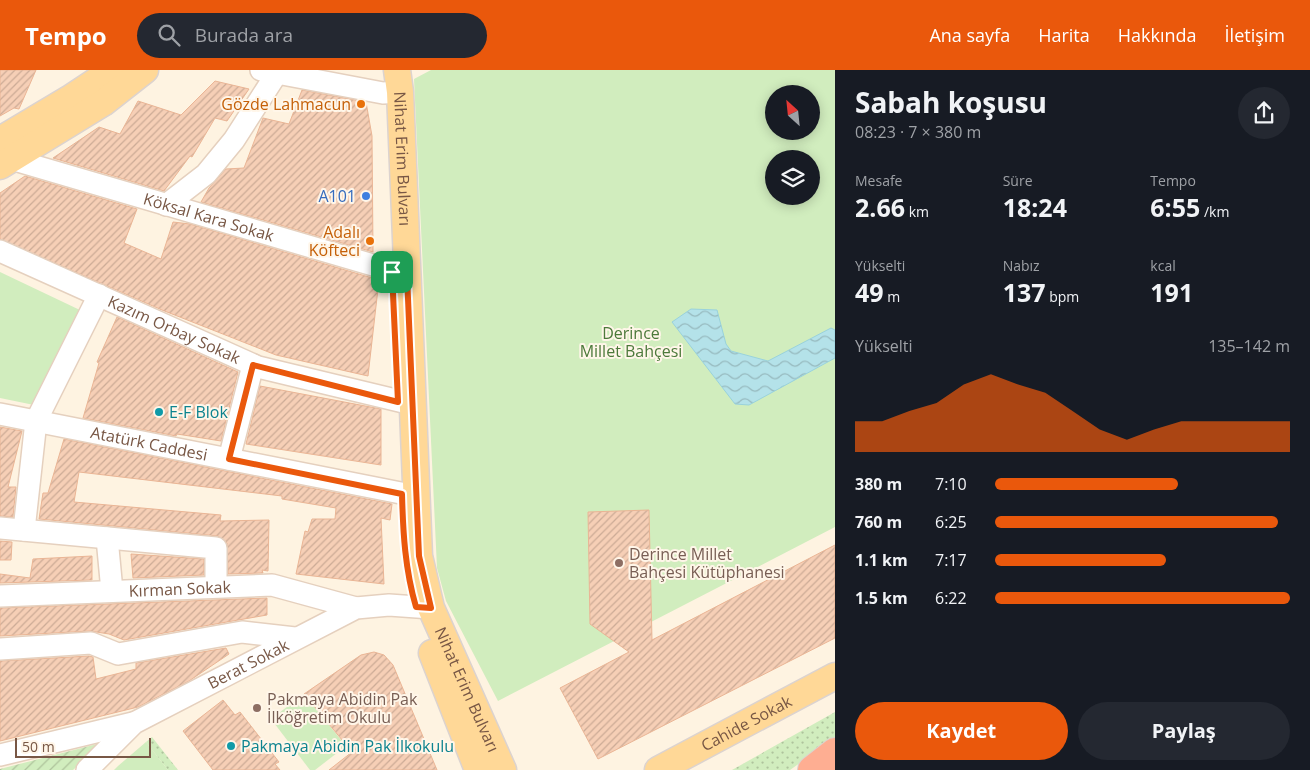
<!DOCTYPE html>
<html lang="tr">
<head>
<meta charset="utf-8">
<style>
	:root { --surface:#171b24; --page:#242831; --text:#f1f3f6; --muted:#9ea1a6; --accent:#ea580c }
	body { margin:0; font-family:"Open Sans",sans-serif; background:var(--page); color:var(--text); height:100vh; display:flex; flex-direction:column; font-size:19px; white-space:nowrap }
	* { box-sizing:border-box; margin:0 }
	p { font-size:16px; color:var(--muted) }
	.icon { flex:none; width:28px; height:28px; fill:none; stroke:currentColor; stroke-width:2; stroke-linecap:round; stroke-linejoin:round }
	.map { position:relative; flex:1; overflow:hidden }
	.sheet { display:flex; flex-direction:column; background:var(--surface); width:475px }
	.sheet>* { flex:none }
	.needle { width:32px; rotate:333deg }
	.controls { position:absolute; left:765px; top:15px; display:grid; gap:10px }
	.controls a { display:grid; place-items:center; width:55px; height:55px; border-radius:50%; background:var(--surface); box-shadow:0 2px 12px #0003; font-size:25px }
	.scale { position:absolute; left:15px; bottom:12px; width:136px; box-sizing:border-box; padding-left:5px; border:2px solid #785745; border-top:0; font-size:14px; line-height:18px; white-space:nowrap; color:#785745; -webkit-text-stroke:4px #fff6e9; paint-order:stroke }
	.pin { position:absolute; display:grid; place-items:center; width:42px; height:42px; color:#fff; margin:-21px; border-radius:10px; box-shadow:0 2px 8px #0006 }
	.round { display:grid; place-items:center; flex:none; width:52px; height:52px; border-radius:26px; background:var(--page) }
	.overview { display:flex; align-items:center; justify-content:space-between; height:85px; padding:0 20px }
	h1 { font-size:28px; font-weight:700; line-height:38px }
	.stats { display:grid; grid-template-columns:repeat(3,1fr); gap:8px; height:85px; padding:5px 20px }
	.stats div { display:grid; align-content:center }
	.stats b { font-size:25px; font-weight:700 }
	.stats small { font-size:14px; font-weight:400 }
	.stats p { font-size:14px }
	.chart { height:140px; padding:10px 20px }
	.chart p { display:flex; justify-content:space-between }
	.chart svg { width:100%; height:90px; margin-top:5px; fill:var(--accent); opacity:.7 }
	.button { display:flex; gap:10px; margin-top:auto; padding:10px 20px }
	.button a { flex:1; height:58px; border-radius:30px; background:var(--accent); color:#fff; font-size:20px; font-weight:700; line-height:58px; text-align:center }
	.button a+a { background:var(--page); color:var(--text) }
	ul { padding:0 20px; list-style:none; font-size:16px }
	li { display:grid; grid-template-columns:80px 60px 1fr; align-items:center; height:38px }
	li i { height:12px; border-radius:6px; background:var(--accent) }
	header { display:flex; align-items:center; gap:30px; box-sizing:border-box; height:70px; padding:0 25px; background:var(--accent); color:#fff }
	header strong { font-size:24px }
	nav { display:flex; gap:28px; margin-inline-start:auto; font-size:18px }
	.search { width:350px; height:45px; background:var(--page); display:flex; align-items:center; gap:12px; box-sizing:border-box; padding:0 18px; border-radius:28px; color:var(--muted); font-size:19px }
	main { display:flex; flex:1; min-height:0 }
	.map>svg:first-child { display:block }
	.grass { fill:url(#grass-dots) }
	.park { fill:#d1edbe; fill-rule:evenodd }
	.garden { fill:url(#garden-furrows) }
	.water { fill:url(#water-waves); stroke:#99d2dc }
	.building { fill:url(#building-hatch); stroke:#eab595 }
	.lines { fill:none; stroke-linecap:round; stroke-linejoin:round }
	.minor-casing { stroke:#e5d0be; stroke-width:24 }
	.major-casing { stroke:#dcd3cf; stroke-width:29 }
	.highway-casing { stroke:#dcd3cf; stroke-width:30 }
	.minor { stroke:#fff; stroke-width:21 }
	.major { stroke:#ffd897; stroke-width:26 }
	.highway { stroke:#feae92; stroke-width:28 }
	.route-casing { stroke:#fff; stroke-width:10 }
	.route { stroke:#ea580c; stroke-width:6 }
	.food-dot { fill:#e8710a; stroke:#fff6e9; stroke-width:2 }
	.shop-dot { fill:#3f7fe0; stroke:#fff6e9; stroke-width:2 }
	.culture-dot { fill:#0f9aa8; stroke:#fff6e9; stroke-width:2 }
	.education-dot { fill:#8d6e63; stroke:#fff6e9; stroke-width:2 }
	.labels { text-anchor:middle; stroke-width:4; stroke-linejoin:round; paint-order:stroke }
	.food-label { font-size:16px; fill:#c56008; stroke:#fff6e9; text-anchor:end }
	.street-label { font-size:16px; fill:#785745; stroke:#fff6e9 }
	.shop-label { font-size:16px; fill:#366cbe; stroke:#fff6e9; text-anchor:end }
	.park-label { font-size:16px; fill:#4c793a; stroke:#fff6e9 }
	.culture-label { font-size:16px; fill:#0d838f; stroke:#fff6e9; text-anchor:start }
	.education-label { font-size:16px; fill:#785e54; stroke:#fff6e9; text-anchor:start }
</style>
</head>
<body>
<header>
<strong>Tempo</strong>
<div class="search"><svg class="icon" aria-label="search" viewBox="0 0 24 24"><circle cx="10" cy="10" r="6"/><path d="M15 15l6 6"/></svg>Burada ara</div>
<nav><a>Ana sayfa</a><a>Harita</a><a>Hakkında</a><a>İletişim</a></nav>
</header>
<main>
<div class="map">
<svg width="835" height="700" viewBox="0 0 835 700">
	<defs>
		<pattern id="grass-dots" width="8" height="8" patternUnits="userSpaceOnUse" patternTransform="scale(1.25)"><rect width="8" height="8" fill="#d1edbe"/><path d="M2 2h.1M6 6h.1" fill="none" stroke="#aec39c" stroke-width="1.8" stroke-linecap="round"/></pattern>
		<pattern id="garden-furrows" width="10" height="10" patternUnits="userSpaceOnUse" patternTransform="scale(1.25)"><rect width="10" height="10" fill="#d1edbe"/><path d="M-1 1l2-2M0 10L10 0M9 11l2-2" fill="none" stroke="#aec39c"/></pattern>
		<pattern id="water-waves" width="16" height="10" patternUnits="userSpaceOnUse" patternTransform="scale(1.25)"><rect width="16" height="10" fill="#b4e2e9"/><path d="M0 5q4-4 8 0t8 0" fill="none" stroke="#97babf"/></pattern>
		<pattern id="building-hatch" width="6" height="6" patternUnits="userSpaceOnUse" patternTransform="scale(1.25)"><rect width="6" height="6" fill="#f6cfb6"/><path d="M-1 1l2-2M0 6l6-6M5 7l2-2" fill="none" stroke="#ccab96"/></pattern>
	</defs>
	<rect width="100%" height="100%" fill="#fef3e1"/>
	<g class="grass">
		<polygon points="835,642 835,668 790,700 732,700"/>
		<polygon points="152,667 178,700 168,700 146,672"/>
	</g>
	<g class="park">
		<path d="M431,0H835V457L498,631L446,531L437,498L414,9ZM774,24H811V61H774ZM774,89H811V126H774Z"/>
		<polygon points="0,202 82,241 34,335 0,328"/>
		<polygon points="304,624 346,676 315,700 310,700 271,649"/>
		<polygon points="146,672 168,700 114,700 118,696"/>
	</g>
	<polygon class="garden" points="105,672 73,700 0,700 0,699"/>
	<polygon class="water" points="691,239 717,240 726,274 731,281 768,291 831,258 835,260 835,288 749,335 735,334 672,252"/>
	<g class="building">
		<polygon points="0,0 36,0 19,39 14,38 0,46"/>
		<polygon points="215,11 249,19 227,51 215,48 192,87 190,86 164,121 53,88 99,57 120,64 138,31 181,45"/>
		<polygon points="302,20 366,32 372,66 373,182 201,132 209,118 226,99 244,98 263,48 289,54"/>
		<polygon points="25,106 137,139 124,173 161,189 173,152 190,154 379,210 368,306 276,285 162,240 0,169 0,123"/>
		<polygon points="117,247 238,302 221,371 177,364 176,366 83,348 99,293 97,292"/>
		<polygon points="260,316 381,339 381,395 246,374"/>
		<polygon points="0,357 22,361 8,417 16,417 13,447 0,446"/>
		<polygon points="64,369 392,434 390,450 381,448 384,514 296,504 305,461 308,462 312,449 335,449 336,438 282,429 282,426 79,402 74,432 221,445 220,451 269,450 268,501 262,500 263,503 228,504 227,473 218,466 39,449 43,423 48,423"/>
		<polygon points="649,440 652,570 835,475 835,568 598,689 560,618 629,582 590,554 588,442"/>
		<polygon points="0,471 12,472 11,490 0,490"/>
		<polygon points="131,484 204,489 204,505 133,508"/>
		<polygon points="92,486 92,510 0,513 0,504 30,508 33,489"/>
		<polygon points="267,528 267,545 124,570 109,564 90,561 0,566 0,538"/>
		<polygon points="226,578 229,584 189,611 138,637 0,671 0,591 89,586 93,587 96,609 136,599 136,593"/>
		<polygon points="374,582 384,585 393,595 437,700 329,700 352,682 304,624 361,585"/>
		<polygon points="223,630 235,645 240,642 279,692 275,694 280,700 213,700 183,661"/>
	</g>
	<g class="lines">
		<defs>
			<g id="minor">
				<polyline points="261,0 383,23 400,22"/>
				<path id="s1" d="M11,89L407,205"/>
				<polyline points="166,135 206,104 234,70 277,3"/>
				<path id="s2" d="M0,181L258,297L412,334"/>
				<path id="s3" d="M0,344L416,426"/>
				<polyline points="229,389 253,295"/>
				<polyline points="0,458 216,478 216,516"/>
				<polyline points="24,460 36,351 99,225"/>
				<polyline points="107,468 112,521"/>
				<path id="s4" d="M0,526L272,515L356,538"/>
				<polyline points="0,579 91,573 118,584 242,562 295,568"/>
				<polyline points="0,685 133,653"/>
				<path id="s5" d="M87,700L134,653L356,538L389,535L431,538"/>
			</g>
			<g id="major">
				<path id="s6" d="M397,0L400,22L419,486L431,538L503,700"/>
				<polyline points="0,70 69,29 113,0"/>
				<polyline points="0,96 103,33 145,0"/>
				<polyline points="432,583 478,700"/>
				<path id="s7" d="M658,700L835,606"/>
			</g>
			<polyline id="highway" points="812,700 835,682"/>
		</defs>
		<use href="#minor" class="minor-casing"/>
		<use href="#major" class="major-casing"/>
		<use href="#highway" class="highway-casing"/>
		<use href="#minor" class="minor"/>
		<use href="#major" class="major"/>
		<use href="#highway" class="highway"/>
	</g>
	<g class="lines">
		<defs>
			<path id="route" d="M392,202L407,205L419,486L431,538L416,537C405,499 403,463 402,424L229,389L253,295L398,332Z"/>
		</defs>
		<use href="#route" class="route-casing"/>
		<use href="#route" class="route"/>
	</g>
	<g class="food-dot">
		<circle cx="361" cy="34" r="5"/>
		<circle cx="370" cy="171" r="5"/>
	</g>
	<circle class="shop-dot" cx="366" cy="126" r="5"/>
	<g class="culture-dot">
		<circle cx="159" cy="342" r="5"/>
		<circle cx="231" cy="676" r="5"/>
	</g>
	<g class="education-dot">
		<circle cx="619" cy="493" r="5"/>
		<circle cx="257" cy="638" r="5"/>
	</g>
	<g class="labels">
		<g class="food-label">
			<text x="351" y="40">Gözde Lahmacun</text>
			<text x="360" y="168">Adalı<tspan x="360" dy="18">Köfteci</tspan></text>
		</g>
		<g class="street-label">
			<text dy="6" stroke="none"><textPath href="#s6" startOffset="89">Nihat Erim Bulvarı</textPath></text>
			<text dy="6" stroke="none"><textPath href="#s1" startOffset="206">Köksal Kara Sokak</textPath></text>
			<text dy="6" stroke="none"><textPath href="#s2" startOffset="191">Kazım Orbay Sokak</textPath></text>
			<text dy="6" stroke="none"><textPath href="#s3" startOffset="152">Atatürk Caddesi</textPath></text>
			<text dy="6" stroke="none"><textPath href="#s4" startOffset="180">Kırman Sokak</textPath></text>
			<text dy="6" stroke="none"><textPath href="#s5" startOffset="195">Berat Sokak</textPath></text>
			<text dy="6" stroke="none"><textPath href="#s6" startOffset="629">Nihat Erim Bulvarı</textPath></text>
			<text dy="6" stroke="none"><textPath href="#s7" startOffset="100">Cahide Sokak</textPath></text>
		</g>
		<g class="shop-label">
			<text x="356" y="132">A101</text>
		</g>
		<g class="park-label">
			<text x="631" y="269">Derince<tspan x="631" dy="18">Millet Bahçesi</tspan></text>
		</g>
		<g class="culture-label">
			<text x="169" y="348">E-F Blok</text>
			<text x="241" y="682">Pakmaya Abidin Pak İlkokulu</text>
		</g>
		<g class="education-label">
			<text x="629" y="490">Derince Millet<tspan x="629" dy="18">Bahçesi Kütüphanesi</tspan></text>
			<text x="267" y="635">Pakmaya Abidin Pak<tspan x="267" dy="18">İlköğretim Okulu</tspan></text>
		</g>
	</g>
</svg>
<div class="controls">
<a><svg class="needle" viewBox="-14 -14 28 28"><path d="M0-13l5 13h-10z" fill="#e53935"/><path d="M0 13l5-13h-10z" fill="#9ea1a6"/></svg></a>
<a><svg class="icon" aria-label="layers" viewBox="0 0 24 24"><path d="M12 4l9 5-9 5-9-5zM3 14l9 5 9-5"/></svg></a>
</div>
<div class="scale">50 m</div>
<div class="pin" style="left:392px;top:202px;background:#1e9e55"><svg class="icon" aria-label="arrive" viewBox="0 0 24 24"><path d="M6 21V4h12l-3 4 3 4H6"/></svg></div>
</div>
<section class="sheet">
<div class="overview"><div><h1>Sabah koşusu</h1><p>08:23 · 7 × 380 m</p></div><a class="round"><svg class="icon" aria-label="share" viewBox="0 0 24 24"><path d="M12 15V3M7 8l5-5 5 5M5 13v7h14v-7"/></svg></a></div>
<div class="stats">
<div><p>Mesafe</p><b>2.66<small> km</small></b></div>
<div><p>Süre</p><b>18:24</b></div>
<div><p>Tempo</p><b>6:55<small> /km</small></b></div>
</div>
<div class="stats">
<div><p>Yükselti</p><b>49<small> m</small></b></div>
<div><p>Nabız</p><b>137<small> bpm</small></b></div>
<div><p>kcal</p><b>191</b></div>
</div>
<div class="chart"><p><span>Yükselti</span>135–142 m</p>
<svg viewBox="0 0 160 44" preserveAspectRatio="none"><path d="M0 44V29L10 29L20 24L30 20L40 11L50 6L60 11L70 15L80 24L90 33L100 38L110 33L120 29L130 29L140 29L150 29L160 29V44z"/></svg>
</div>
<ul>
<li><b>380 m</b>7:10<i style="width:62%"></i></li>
<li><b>760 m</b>6:25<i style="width:96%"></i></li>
<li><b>1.1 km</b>7:17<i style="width:58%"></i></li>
<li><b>1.5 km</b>6:22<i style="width:100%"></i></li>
</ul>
<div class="button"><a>Kaydet</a><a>Paylaş</a></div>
</section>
</main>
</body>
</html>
